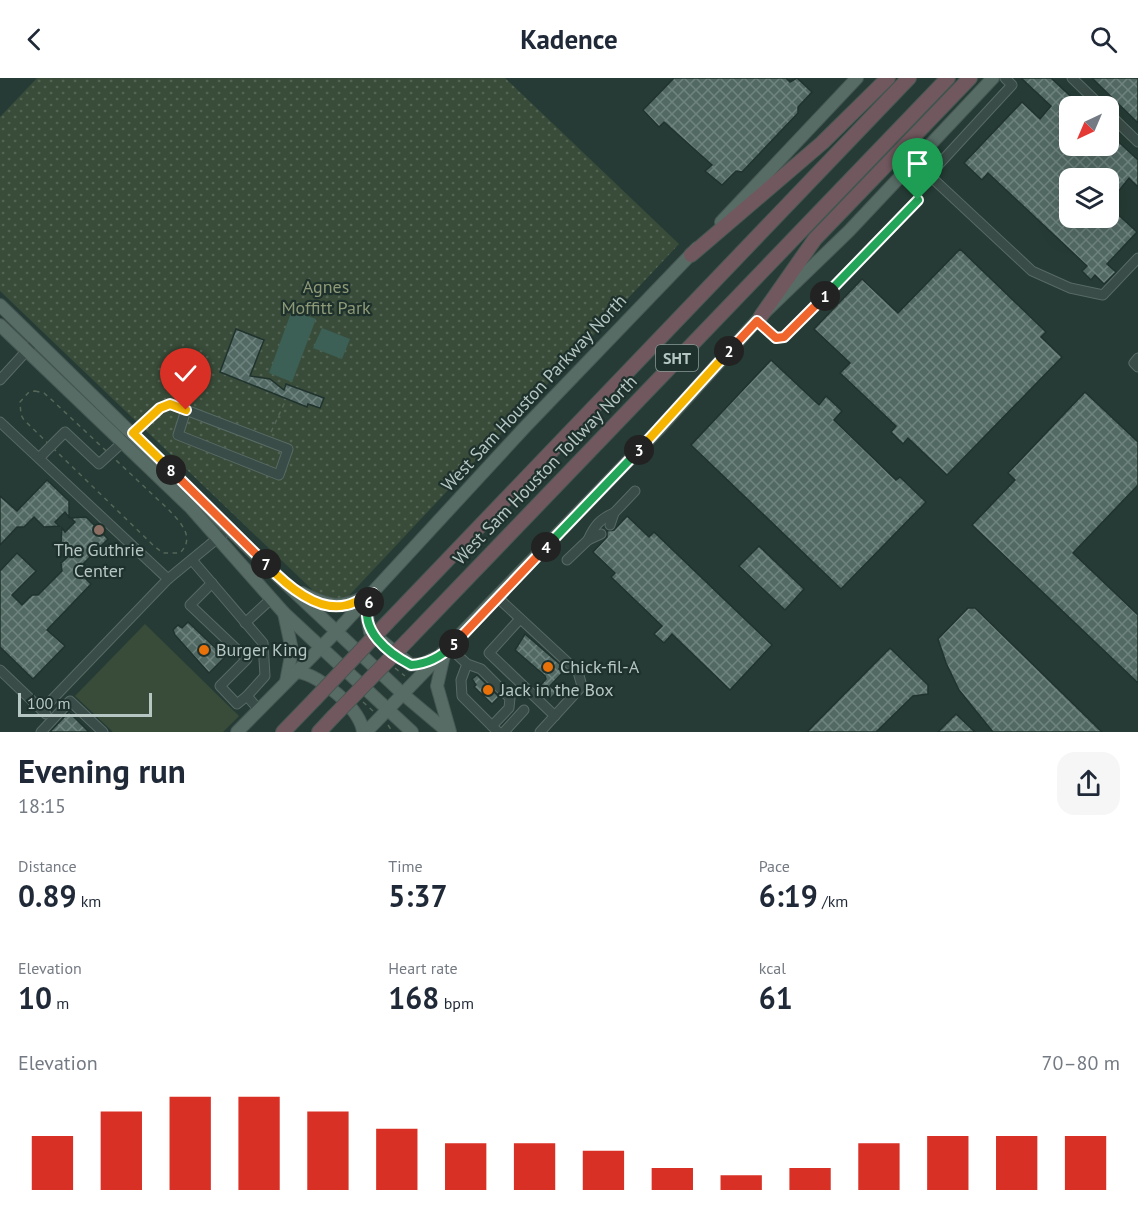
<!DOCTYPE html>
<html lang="en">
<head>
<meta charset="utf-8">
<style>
	:root { --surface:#fff; --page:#f6f6f7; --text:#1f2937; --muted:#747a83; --accent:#d93025 }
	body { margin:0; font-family:"PT Sans",sans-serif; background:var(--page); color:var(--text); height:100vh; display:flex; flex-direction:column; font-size:22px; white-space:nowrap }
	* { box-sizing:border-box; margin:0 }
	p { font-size:20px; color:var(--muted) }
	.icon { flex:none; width:33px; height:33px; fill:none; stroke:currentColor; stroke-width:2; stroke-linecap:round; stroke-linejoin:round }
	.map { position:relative; height:654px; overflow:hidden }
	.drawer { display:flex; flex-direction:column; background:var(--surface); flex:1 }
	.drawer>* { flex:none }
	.needle { width:39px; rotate:224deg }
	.controls { position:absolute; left:1059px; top:18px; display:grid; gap:12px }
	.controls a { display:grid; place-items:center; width:60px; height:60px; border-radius:12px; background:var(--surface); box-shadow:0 6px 24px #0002; font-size:30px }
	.scale { position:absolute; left:18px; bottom:15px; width:134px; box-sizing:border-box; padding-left:6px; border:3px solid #b6c7c3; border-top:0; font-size:16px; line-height:21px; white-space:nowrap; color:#b6c7c3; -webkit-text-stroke:4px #1f312c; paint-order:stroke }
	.pin { position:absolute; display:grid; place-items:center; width:51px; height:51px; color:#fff; margin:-62px -26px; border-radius:50% 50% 50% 0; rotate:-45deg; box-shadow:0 0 6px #0007 }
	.pin .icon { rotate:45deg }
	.km { position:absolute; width:30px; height:30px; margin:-15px; border-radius:50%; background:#222; color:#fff; font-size:16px; line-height:30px; text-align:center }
	.round { display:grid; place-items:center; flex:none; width:63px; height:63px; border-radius:18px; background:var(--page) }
	.headline { display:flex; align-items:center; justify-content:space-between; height:102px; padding:0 18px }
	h1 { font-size:33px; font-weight:600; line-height:45px }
	.stats { display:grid; grid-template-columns:repeat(3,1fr); gap:9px; height:102px; padding:6px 18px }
	.stats div { display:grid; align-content:center }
	.stats b { font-size:30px; font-weight:600 }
	.stats small { font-size:16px; font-weight:400 }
	.stats p { font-size:16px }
	.chart { height:168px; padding:12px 18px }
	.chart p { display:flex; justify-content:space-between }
	.chart svg { width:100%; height:108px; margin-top:6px; stroke:var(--accent); stroke-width:6 }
	header { display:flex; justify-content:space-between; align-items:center; height:78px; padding:0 18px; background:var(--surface); font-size:27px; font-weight:600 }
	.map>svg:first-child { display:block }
	.green { fill:#394c39 }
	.park { fill:url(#park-dots) }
	.water { fill:#3c6056 }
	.building { fill:url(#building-cross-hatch); stroke:#21332e; stroke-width:1.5; fill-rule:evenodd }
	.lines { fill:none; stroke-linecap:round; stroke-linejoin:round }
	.minor-casing { stroke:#586a65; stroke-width:11 }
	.major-casing { stroke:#465853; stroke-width:14 }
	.highway-casing { stroke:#455752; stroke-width:16 }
	.path { stroke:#546759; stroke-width:1.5; stroke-dasharray:4.5 4.5; stroke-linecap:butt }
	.minor { stroke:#3a4c47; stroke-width:9 }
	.major { stroke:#586c66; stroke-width:12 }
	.highway { stroke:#71585e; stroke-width:14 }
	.highway-bridge-casing { stroke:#455752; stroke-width:16; stroke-linecap:butt }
	.highway-bridge { stroke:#71585e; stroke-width:14 }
	.split-1-casing { stroke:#fff; stroke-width:12 }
	.split-2-casing { stroke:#fff; stroke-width:12 }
	.split-3-casing { stroke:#fff; stroke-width:12 }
	.split-4-casing { stroke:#fff; stroke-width:12 }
	.split-5-casing { stroke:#fff; stroke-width:12 }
	.split-6-casing { stroke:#fff; stroke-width:12 }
	.split-7-casing { stroke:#fff; stroke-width:12 }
	.split-8-casing { stroke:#fff; stroke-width:12 }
	.split-9-casing { stroke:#fff; stroke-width:12 }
	.split-1 { stroke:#22a559; stroke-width:8 }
	.split-2 { stroke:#f0652b; stroke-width:8 }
	.split-3 { stroke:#f5b400; stroke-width:8 }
	.split-4 { stroke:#22a559; stroke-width:8 }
	.split-5 { stroke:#f0652b; stroke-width:8 }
	.split-6 { stroke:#22a559; stroke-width:8 }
	.split-7 { stroke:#f5b400; stroke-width:8 }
	.split-8 { stroke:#f0652b; stroke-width:8 }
	.split-9 { stroke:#f5b400; stroke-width:8 }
	.education-dot { fill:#8d6e63; stroke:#1f312c; stroke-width:2 }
	.food-dot { fill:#e8710a; stroke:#1f312c; stroke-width:2 }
	.labels { text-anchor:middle; stroke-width:4.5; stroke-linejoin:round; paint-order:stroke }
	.shield { fill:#1f312c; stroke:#899a96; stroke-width:1.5 }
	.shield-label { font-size:16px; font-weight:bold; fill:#b6c7c3 }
	.park-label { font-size:18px; fill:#8e9a77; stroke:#1f312c }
	.street-label { font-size:18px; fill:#b6c7c3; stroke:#1f312c }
	.poi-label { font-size:18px; fill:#b6c7c3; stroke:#1f312c; text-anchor:start }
</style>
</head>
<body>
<header><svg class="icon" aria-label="back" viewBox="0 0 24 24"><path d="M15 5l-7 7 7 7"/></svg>Kadence<svg class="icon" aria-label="search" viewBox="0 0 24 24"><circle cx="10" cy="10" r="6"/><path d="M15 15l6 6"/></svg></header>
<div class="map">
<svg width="1138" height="654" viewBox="0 0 1138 654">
	<defs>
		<pattern id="park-dots" width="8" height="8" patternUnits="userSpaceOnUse" patternTransform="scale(1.5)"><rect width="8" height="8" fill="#394c39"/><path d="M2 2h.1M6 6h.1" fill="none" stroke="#536454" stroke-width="1.8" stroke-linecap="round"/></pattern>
		<pattern id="building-cross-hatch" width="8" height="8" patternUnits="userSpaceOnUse" patternTransform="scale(1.5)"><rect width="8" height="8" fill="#526963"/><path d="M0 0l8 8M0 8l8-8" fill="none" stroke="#70847f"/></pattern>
	</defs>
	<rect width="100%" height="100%" fill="#263b35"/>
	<polygon class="green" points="145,546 239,638 223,654 113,654 75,618"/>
	<polygon class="park" points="37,0 505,0 679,166 343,524 323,522 0,213 0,39"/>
	<g class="water">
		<polygon points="292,232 316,241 292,304 269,295"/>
		<polygon points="322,250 350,261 342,281 313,270"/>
	</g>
	<g class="building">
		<polygon points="674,0 786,0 790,4 797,0 812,14 798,29 798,35 742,94 736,93 722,107 705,93 712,87 664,44 659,49 643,32"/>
		<path d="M1021,0H1051L1081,28H1070V68H1108V54L1138,82V109L1129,100L1113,120L1117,124L1111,130L1137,154L1107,186L1116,194L1104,206L1095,197L1091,202L1082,193L1087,188L988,95L982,102L964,85L1022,24L1040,41L1051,28ZM1070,100H1108V140H1070Z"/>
		<polygon points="1092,0 1138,0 1138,45"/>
		<polygon points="960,171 1046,254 1041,259 1062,279 947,397 908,360 903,366 891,354 896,348 840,295 850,285 814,251 862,201 898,235"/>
		<polygon points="236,251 264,262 250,298 270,301 284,312 286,306 324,320 320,330 308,326 307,329 220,294"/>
		<polygon points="771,282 819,327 826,318 842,333 834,342 896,402 900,399 926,424 841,511 691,367"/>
		<polygon points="1085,314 1138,364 1138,407 1073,475 1138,537 1138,605 972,447 1015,402 1008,395"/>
		<polygon points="47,402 69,423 69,439 65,434 55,444 59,448 44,449 34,439 24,449 17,449 0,467 0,418 17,433"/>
		<polygon points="627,438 649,459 654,454 772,567 730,612 672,556 664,565 654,556 662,548 611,499 615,495 593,474 607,459 607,453 614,452"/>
		<polygon points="86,439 108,461 77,492 91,506 47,552 65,568 33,601 0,569 0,493 17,475 36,493 12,517 22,527 32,517 38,517 62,493 61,485 72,475 61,465 62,450 65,454 75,444 71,440"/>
		<polygon points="759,468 804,511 785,532 739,488"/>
		<polygon points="968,530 975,530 1102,654 993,654 959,612 946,585 938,561"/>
		<polygon points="188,544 225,579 209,595 175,557 173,552 178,547 182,550"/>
		<polygon points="525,556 562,588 559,591 563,594 550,608 557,614 550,621 538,610 546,601 545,598 515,572"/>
		<polygon points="890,570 928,607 928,616 913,618 876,654 807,654"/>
		<polygon points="477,597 499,619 492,626 474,609 476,607 472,601"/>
		<polygon points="69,634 89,654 50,654"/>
		<polygon points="956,636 975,654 938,654"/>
	</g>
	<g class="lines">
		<defs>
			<g id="minor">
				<polyline points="1072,0 1101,28"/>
				<polyline points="1108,35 1138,64"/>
				<polyline points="915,84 1032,193 1070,210 1103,217 1138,180"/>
				<polyline points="929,97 1012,7 1005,0"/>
				<polyline points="757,243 776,260 784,259 918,122"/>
				<polyline points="1138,280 1134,285 1138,289"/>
				<polyline points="0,302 31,268"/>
				<polyline points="0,344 168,501 42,632"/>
				<polyline points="39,380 65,354 99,386 160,330 170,326 288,371 279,397 178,357 186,332"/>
				<polyline points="610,447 614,435 635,413"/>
				<path d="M588,462C594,448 600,441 614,435"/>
				<polyline points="192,482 263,565 265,598 247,618 259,632"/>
				<polyline points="567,482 588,462 601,456"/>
				<polyline points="168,501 230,450"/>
				<polyline points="212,505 190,527 247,581 220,608 237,626 247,618"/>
				<polyline points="497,519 578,594 582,608 540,654"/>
				<polyline points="520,541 489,575 555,638"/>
				<polyline points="245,545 270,522"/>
				<polyline points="450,570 467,586 461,602 462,618 498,654"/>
				<polyline points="467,586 481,591 510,620 509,630 492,648"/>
				<polyline points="0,592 46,636"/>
				<polyline points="41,654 70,623 103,654"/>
				<polyline points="504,654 524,632"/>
			</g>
			<g id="major">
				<polyline points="721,144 857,0"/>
				<polyline points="0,227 268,489 404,617 448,654"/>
				<polyline points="0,247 191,430 284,535 412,654"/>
				<path d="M302,515C326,527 339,532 364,519"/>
				<polyline points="371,519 366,532 370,554 411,587 422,586 437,579"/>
				<polyline points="284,535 292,572 286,604"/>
				<polyline points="444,577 437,608 450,654"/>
				<path d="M298,594C320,597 361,631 363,654"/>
				<polyline points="237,654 336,554 526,348 697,170"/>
				<polyline points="366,654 659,351 761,238 849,153 993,0"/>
			</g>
			<g id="highway">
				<polyline points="691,177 822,65 888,0"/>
				<polyline points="761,238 815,161 970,0"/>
				<polyline points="388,544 909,0"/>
				<polyline points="408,562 948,0"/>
				<polyline points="283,654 314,622"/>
				<polyline points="319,654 333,639"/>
			</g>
		</defs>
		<use href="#minor" class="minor-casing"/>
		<use href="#major" class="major-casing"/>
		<use href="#highway" class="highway-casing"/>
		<g class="path">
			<path d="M35,313L44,315L53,323L168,431C180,444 196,459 180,475H163L154,468L24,342L21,337L20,324L29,314Z"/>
			<polyline points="181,319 192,290 201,282"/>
			<polyline points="271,354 285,324"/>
			<polyline points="395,590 405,598"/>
			<polyline points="363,624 373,633"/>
			<polyline points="388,647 392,653"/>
		</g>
		<use href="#minor" class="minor"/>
		<use href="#major" class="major"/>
		<use href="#highway" class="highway"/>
		<defs>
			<g id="highway-bridge">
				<polyline points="314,622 388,544"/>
				<polyline points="333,639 408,562"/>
			</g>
		</defs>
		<use href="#highway-bridge" class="highway-bridge-casing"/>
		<use href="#highway-bridge" class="highway-bridge"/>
	</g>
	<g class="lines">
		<defs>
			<polyline id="split-1" points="825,218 918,122"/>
			<polyline id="split-2" points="729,273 757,243 776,260 784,259 825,218"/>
			<polyline id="split-3" points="639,372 729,273"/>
			<polyline id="split-4" points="546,469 639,372"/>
			<polyline id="split-5" points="454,566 546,469"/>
			<path id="split-6" d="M369,524C359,552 388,575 411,587C428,586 442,578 454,566"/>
			<path id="split-7" d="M266,486C285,506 317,535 347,527C356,525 365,519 373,515L369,524"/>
			<polyline id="split-8" points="171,392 266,486"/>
			<polyline id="split-9" points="171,392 133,355 160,330 170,326 186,332"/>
		</defs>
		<use href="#split-1" class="split-1-casing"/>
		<use href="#split-2" class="split-2-casing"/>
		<use href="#split-3" class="split-3-casing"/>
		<use href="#split-4" class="split-4-casing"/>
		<use href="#split-5" class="split-5-casing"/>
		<use href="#split-6" class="split-6-casing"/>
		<use href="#split-7" class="split-7-casing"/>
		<use href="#split-8" class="split-8-casing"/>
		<use href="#split-9" class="split-9-casing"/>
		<use href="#split-1" class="split-1"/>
		<use href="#split-2" class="split-2"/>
		<use href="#split-3" class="split-3"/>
		<use href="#split-4" class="split-4"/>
		<use href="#split-5" class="split-5"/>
		<use href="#split-6" class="split-6"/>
		<use href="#split-7" class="split-7"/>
		<use href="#split-8" class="split-8"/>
		<use href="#split-9" class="split-9"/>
	</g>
	<circle class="education-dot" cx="99" cy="452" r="6"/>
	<g class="food-dot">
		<circle cx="204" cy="572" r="6"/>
		<circle cx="548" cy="589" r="6"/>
		<circle cx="488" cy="612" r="6"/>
	</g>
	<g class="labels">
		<rect class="shield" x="656" y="267" width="42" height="26" rx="4.5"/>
		<g class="shield-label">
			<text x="677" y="286">SHT</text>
		</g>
		<g class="park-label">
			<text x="326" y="215">Agnes<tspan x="326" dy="21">Moffitt Park</tspan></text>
		</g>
		<g class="street-label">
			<text transform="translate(534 315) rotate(-47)" y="6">West Sam Houston Parkway North</text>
			<text transform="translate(545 392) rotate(-46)" y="6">West Sam Houston Tollway North</text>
		</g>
		<g class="poi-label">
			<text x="99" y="478" text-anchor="middle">The Guthrie<tspan x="99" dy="21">Center</tspan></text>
			<text x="216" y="578">Burger King</text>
			<text x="560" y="595">Chick-fil-A</text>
			<text x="500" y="618">Jack in the Box</text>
		</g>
	</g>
</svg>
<div class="controls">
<a><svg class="needle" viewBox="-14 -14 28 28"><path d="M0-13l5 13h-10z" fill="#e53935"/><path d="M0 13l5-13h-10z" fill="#747a83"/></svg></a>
<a><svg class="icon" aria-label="layers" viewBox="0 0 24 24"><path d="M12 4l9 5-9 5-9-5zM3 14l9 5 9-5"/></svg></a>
</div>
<div class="scale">100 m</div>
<div class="pin" style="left:918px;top:122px;background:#1e9e55"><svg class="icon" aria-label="arrive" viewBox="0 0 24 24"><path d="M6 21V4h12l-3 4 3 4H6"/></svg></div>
<div class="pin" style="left:186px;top:332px;background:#d93025"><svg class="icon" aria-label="check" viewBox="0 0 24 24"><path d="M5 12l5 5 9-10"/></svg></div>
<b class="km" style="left:825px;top:218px">1</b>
<b class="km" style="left:729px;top:273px">2</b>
<b class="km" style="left:639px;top:372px">3</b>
<b class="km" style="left:546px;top:469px">4</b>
<b class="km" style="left:454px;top:566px">5</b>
<b class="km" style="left:369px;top:524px">6</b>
<b class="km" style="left:266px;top:486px">7</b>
<b class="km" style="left:171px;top:392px">8</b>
</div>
<section class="drawer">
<div class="headline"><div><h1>Evening run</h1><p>18:15</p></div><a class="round"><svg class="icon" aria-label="share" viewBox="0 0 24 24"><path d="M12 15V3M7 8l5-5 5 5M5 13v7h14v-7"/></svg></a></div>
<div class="stats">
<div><p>Distance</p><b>0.89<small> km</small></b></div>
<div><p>Time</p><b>5:37</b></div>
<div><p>Pace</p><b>6:19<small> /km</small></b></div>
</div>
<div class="stats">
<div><p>Elevation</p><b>10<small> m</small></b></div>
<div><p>Heart rate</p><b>168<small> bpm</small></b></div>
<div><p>kcal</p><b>61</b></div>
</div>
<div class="chart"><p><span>Elevation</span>70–80 m</p>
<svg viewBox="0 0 160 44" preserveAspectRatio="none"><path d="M5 44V22M15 44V12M25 44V6M35 44V6M45 44V12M55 44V19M65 44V25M75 44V25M85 44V28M95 44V35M105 44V38M115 44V35M125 44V25M135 44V22M145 44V22M155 44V22"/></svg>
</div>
</section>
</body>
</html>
